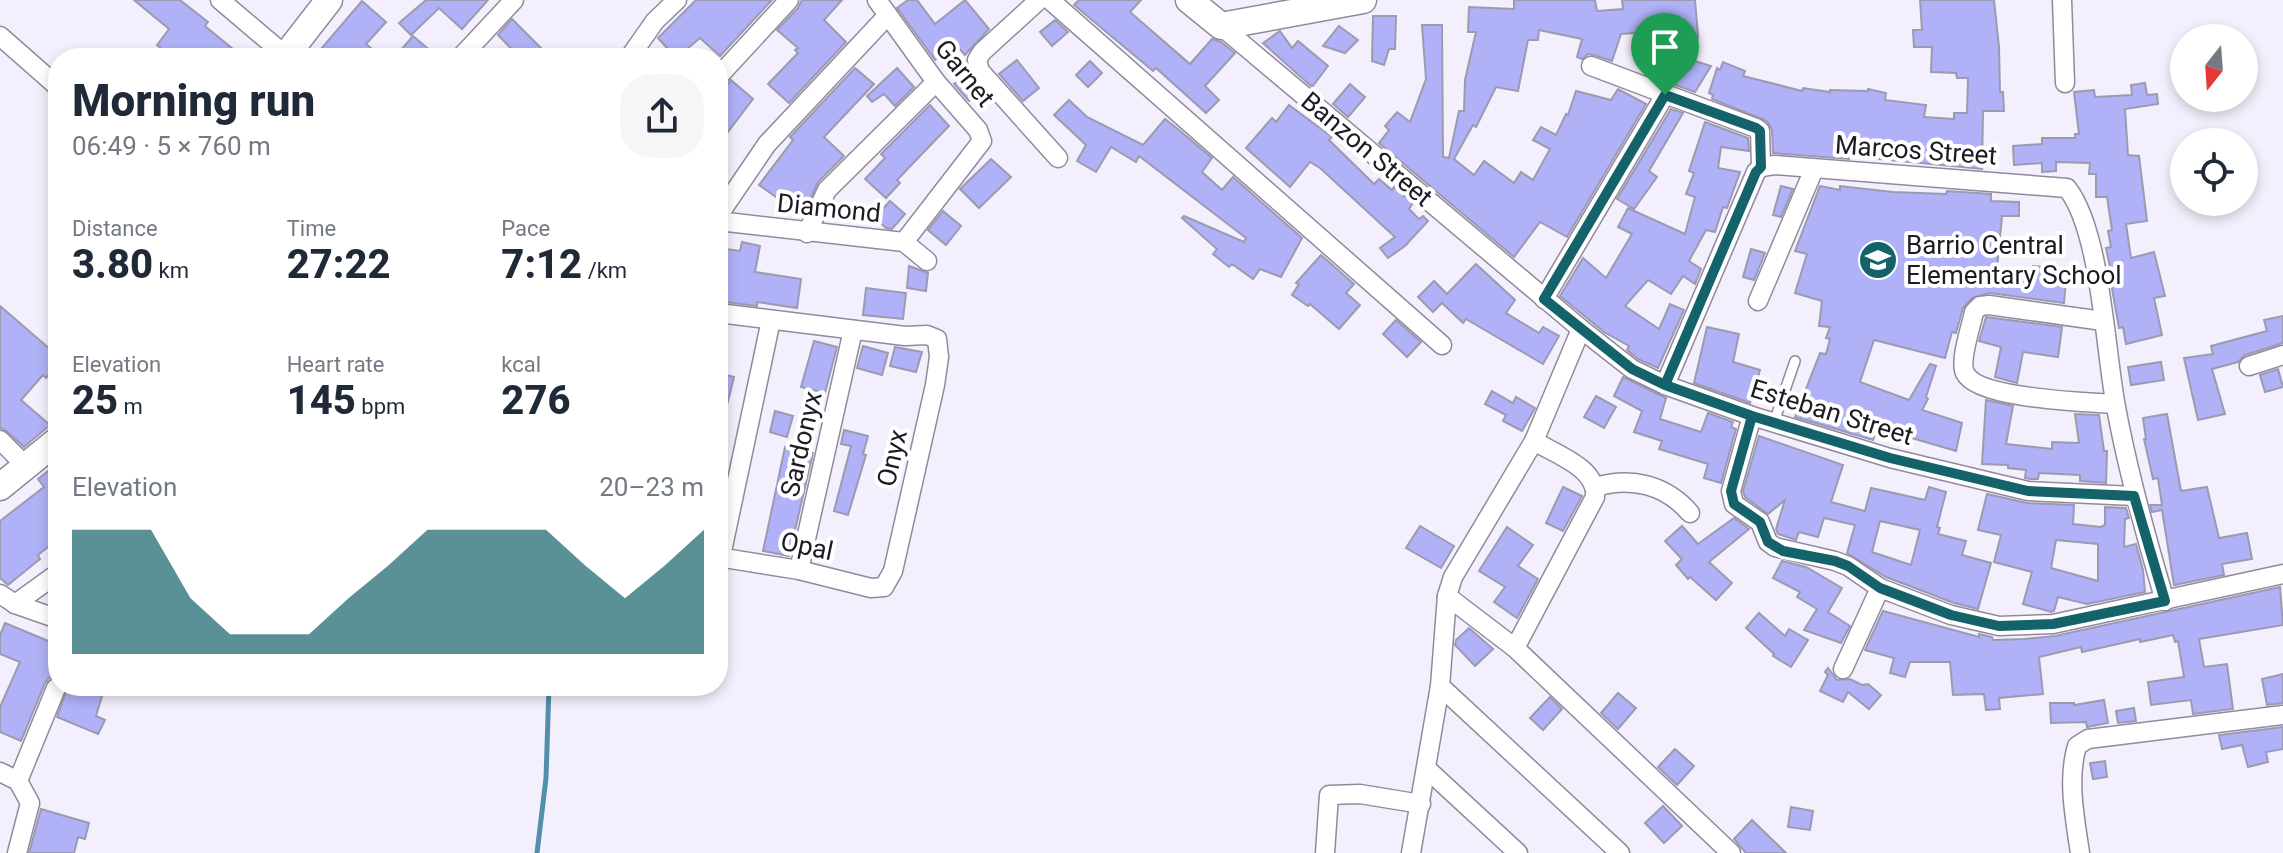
<!DOCTYPE html>
<html lang="en">
<head>
<meta charset="utf-8">
<style>
	:root { --surface:#fff; --page:#f6f6f7; --text:#1f2937; --muted:#747a83; --accent:#14636a }
	body { margin:0; font-family:Roboto,sans-serif; background:var(--page); color:var(--text); height:100vh; display:flex; flex-direction:column; font-size:30px; white-space:nowrap }
	* { box-sizing:border-box; margin:0 }
	p { font-size:26px; color:var(--muted) }
	.icon { flex:none; width:44px; height:44px; fill:none; stroke:currentColor; stroke-width:2; stroke-linecap:round; stroke-linejoin:round }
	.map { position:relative; flex:1; overflow:hidden }
	.side { position:absolute; left:48px; top:48px; width:680px; height:648px; display:flex; flex-direction:column; background:var(--surface); border-radius:32px; box-shadow:0 4px 12px #0003 }
	.side>* { flex:none }
	.needle { width:52px; rotate:197deg }
	.controls { position:absolute; left:2170px; top:24px; display:grid; gap:16px }
	.controls a { display:grid; place-items:center; width:88px; height:88px; border-radius:50%; background:var(--surface); box-shadow:0 4px 12px #0003; font-size:40px }
	.pin { position:absolute; display:grid; place-items:center; width:68px; height:68px; color:#fff; margin:-82px -34px; border-radius:50% 50% 50% 0; rotate:-45deg; box-shadow:0 0 8px #0007 }
	.pin .icon { rotate:45deg }
	.round { display:grid; place-items:center; flex:none; width:84px; height:84px; border-radius:32px; background:var(--page) }
	.summary { display:flex; align-items:center; justify-content:space-between; height:136px; padding:0 24px }
	h1 { font-size:44px; font-weight:800; line-height:60px }
	.metrics { display:grid; grid-template-columns:repeat(3,1fr); gap:12px; height:136px; padding:8px 24px }
	.metrics div { display:grid; align-content:center }
	.metrics b { font-size:40px; font-weight:800 }
	.metrics small { font-size:22px; font-weight:400 }
	.metrics p { font-size:22px }
	.chart { height:224px; padding:16px 24px }
	.chart p { display:flex; justify-content:space-between }
	.chart svg { width:100%; height:144px; margin-top:8px; fill:var(--accent); opacity:.7 }
	.map>svg:first-child { display:block }
	.lines { fill:none; stroke-linecap:round; stroke-linejoin:round }
	.stream { stroke:#538fa9; stroke-width:5 }
	.building { fill:#b0b1f6; stroke:#9a9bb1; stroke-width:2; fill-rule:evenodd }
	.lane-casing { stroke:#92899e; stroke-width:12 }
	.street-casing { stroke:#92899e; stroke-width:21 }
	.secondary-casing { stroke:#92899e; stroke-width:29 }
	.lane { stroke:#fff; stroke-width:9 }
	.street { stroke:#fff; stroke-width:18 }
	.secondary { stroke:#fff; stroke-width:26 }
	.route-casing { stroke:#fff; stroke-width:16 }
	.route { stroke:#14636a; stroke-width:10 }
	.labels { text-anchor:middle; stroke-width:8; stroke-linejoin:round; paint-order:stroke }
	.street-label { font-size:26px; fill:#1e1a22; stroke:#fff }
	.poi-label { font-size:26px; fill:#1e1a22; stroke:#fff; text-anchor:start }
</style>
</head>
<body>
<div class="map">
<svg width="2283" height="853" viewBox="0 0 2283 853">
	<rect width="100%" height="100%" fill="#f4effc"/>
	<g class="lines">
		<polyline class="stream" points="537,853 546,778 549,686"/>
	</g>
	<g class="building">
		<polygon points="134,0 180,0 208,22 205,26 244,58 173,58 157,45 169,29"/>
		<polygon points="426,0 488,0 462,29 439,8 411,35 399,23"/>
		<polygon points="696,0 772,0 720,56 700,38 676,58 658,38"/>
		<polygon points="802,0 842,0 824,20 846,42 789,103 768,84 798,53 795,50 798,48 777,30 798,8"/>
		<polygon points="908,0 917,0 935,24 965,0 989,29 965,55 957,46 935,60 897,8"/>
		<polygon points="1079,0 1141,0 1130,12 1190,64 1212,39 1221,42 1235,53 1205,86 1219,100 1206,113 1156,68 1153,71 1074,5"/>
		<polygon points="1514,0 1595,0 1597,11 1623,9 1622,0 1695,0 1698,35 1695,61 1711,66 1695,92 1656,78 1669,41 1650,43 1649,32 1621,34 1612,61 1594,55 1588,54 1582,59 1577,57 1582,39 1539,30 1538,40 1528,40 1518,91 1496,87 1476,127 1473,125 1454,159 1474,175 1484,161 1514,183 1521,172 1533,180 1550,149 1533,140 1541,127 1556,135 1566,114 1568,115 1576,91 1611,100 1618,89 1646,104 1567,237 1540,222 1514,257 1379,143 1389,130 1385,126 1397,112 1410,122 1426,79 1422,25 1442,25 1443,157 1449,158 1459,111 1464,111 1465,80 1476,32 1468,32 1469,7 1514,9"/>
		<polygon points="1920,0 1994,0 1999,47 2000,92 2003,92 2004,111 1983,111 1982,169 1849,156 1849,159 1773,153 1772,130 1767,121 1712,99 1713,95 1709,93 1717,68 1720,70 1723,62 1745,71 1743,76 1802,91 1803,88 1830,92 1830,90 1868,91 1868,89 1886,93 1885,100 1926,105 1924,117 1954,119 1954,113 1967,113 1968,78 1957,78 1956,73 1931,72 1932,47 1914,47 1913,30 1922,30"/>
		<polygon points="362,1 386,22 366,44 383,58 330,58 320,50"/>
		<polygon points="1373,16 1396,16 1395,49 1389,49 1384,65 1372,61"/>
		<polygon points="512,19 551,58 520,58 498,35"/>
		<polygon points="1055,20 1068,32 1052,46 1040,32"/>
		<polygon points="1339,26 1358,40 1345,53 1323,46"/>
		<polygon points="1280,31 1292,48 1298,41 1328,66 1312,87 1263,43"/>
		<polygon points="413,36 439,58 394,58"/>
		<polygon points="1017,60 1039,88 1023,101 999,74"/>
		<polygon points="1090,61 1102,73 1088,87 1076,75"/>
		<polygon points="855,68 874,84 824,137 844,156 818,182 807,206 794,196 787,205 759,185 793,140 790,137"/>
		<polygon points="897,68 914,87 895,106 884,94 872,102 867,96"/>
		<polygon points="968,74 982,92 969,101 954,84"/>
		<polygon points="731,80 753,99 718,145 718,96"/>
		<polygon points="2145,83 2147,95 2157,94 2158,104 2125,109 2128,155 2139,156 2147,221 2126,224 2131,258 2154,252 2165,296 2154,298 2162,335 2126,344 2123,327 2119,328 2110,277 2112,276 2106,248 2111,247 2108,231 2112,230 2107,197 2096,197 2096,174 2089,174 2090,163 2056,162 2056,171 2042,172 2042,163 2014,165 2013,146 2042,144 2042,138 2075,138 2075,134 2079,134 2074,92 2094,90 2095,97 2132,95 2131,85"/>
		<polygon points="1350,84 1365,97 1348,117 1333,104"/>
		<polygon points="1069,100 1087,117 1143,145 1165,119 1179,130 1212,158 1202,172 1222,190 1233,177 1302,238 1281,277 1260,269 1253,279 1232,264 1229,267 1213,254 1217,249 1182,218 1184,216 1244,242 1246,238 1139,156 1136,162 1111,147 1096,172 1077,161 1086,145 1054,115"/>
		<polygon points="930,105 949,126 897,180 900,183 886,198 865,179 885,158 881,154"/>
		<polygon points="1289,105 1332,137 1329,140 1374,184 1379,179 1392,190 1394,187 1413,203 1409,209 1419,219 1423,216 1428,221 1405,246 1388,258 1380,248 1395,237 1320,168 1310,162 1290,187 1246,148 1272,118 1276,122"/>
		<polygon points="1671,109 1683,113 1649,171 1657,177 1634,209 1617,199"/>
		<polygon points="1705,122 1748,138 1749,151 1721,147 1718,168 1740,172 1727,208 1723,207 1715,232 1706,230 1689,261 1701,269 1695,284 1683,276 1671,294 1648,280 1625,306 1659,329 1670,304 1684,310 1658,368 1638,359 1627,350 1629,346 1604,332 1560,296 1583,258 1606,278 1632,234 1618,227 1628,208 1685,234 1695,197 1686,194 1694,173 1689,171"/>
		<polygon points="991,159 1011,177 979,208 960,189"/>
		<polygon points="1781,186 1793,189 1781,217 1773,215"/>
		<polygon points="1820,186 1840,190 1840,186 1893,192 1946,194 1947,191 1991,194 1991,201 2019,202 2019,216 2002,216 1997,268 2033,269 2033,266 2067,269 2064,303 1990,293 1972,298 1963,308 1956,333 1952,332 1945,358 1874,340 1860,382 1909,400 1930,364 1936,366 1926,397 1928,399 1922,410 1962,423 1956,451 1905,436 1902,442 1877,429 1873,440 1795,417 1820,353 1826,354 1830,339 1826,338 1830,327 1819,326 1822,301 1795,293 1807,254 1795,251"/>
		<polygon points="890,201 905,214 892,229 886,228 875,218"/>
		<polygon points="943,211 961,226 946,245 928,230"/>
		<polygon points="742,242 760,246 755,272 801,279 797,308 757,302 757,306 718,301 718,248 740,251"/>
		<polygon points="1751,249 1765,253 1754,280 1743,277"/>
		<polygon points="1321,255 1354,284 1346,293 1360,305 1339,329 1310,304 1308,306 1292,295 1299,284 1296,283"/>
		<polygon points="1476,264 1515,300 1506,313 1539,333 1543,327 1559,336 1543,364 1466,319 1463,323 1442,303 1433,312 1418,297 1434,281 1447,294"/>
		<polygon points="909,266 928,273 926,291 907,288"/>
		<polygon points="866,288 906,293 903,319 863,315"/>
		<polygon points="0,306 58,356 58,364 46,378 43,375 21,400 50,425 24,447 8,432 0,428"/>
		<polygon points="2283,316 2283,343 2245,355 2238,362 2212,369 2225,414 2198,420 2184,358 2213,354 2211,346 2267,331 2264,320"/>
		<polygon points="1986,317 2062,327 2058,357 2023,352 2017,383 1995,377 2001,347 1979,341"/>
		<polygon points="1396,320 1421,342 1407,357 1383,334"/>
		<polygon points="1707,327 1739,334 1733,362 1760,370 1750,403 1694,383"/>
		<polygon points="814,341 837,347 825,393 801,387"/>
		<polygon points="863,346 888,353 882,375 857,368"/>
		<polygon points="895,347 922,352 916,372 890,366"/>
		<polygon points="2161,362 2164,380 2131,385 2128,367"/>
		<polygon points="2278,369 2283,387 2265,392 2260,375"/>
		<polygon points="718,373 734,377 723,421 718,420"/>
		<polygon points="1623,377 1666,398 1660,419 1701,432 1708,413 1733,422 1731,427 1736,429 1721,483 1704,478 1708,464 1659,449 1662,441 1634,432 1642,411 1614,396"/>
		<polygon points="1492,391 1513,403 1516,397 1535,408 1522,431 1503,421 1506,415 1485,404"/>
		<polygon points="1596,396 1616,407 1604,428 1584,417"/>
		<polygon points="1986,400 2013,406 2006,444 2052,449 2052,442 2079,443 2075,414 2099,415 2104,451 2107,451 2106,483 2080,481 2080,475 2039,473 2038,479 2030,479 2025,478 2026,470 2008,468 2008,465 1982,464"/>
		<polygon points="775,411 793,416 787,437 770,432"/>
		<polygon points="2167,414 2181,491 2207,487 2219,538 2247,533 2252,559 2222,564 2224,575 2174,585 2162,510 2152,512 2150,505 2162,505 2158,478 2153,479 2144,439 2146,439 2143,418"/>
		<polygon points="844,430 868,436 863,454 866,455 848,515 834,511 851,446 841,444"/>
		<path d="M1759,436L1843,465L1831,502L1865,511L1871,488L1925,500L1929,487L1946,492L1937,527L1940,528L1938,534L1966,541L1962,555L1991,563L1978,609L1954,603L1886,577L1847,553L1855,525L1824,518L1818,537L1799,532L1796,540L1778,534L1776,529L1785,500L1768,514L1745,497L1743,491ZM1880,521L1920,530L1911,565L1872,552Z"/>
		<polygon points="785,447 813,453 789,556 763,551"/>
		<polygon points="58,463 58,539 38,555 40,559 8,585 0,578 0,521 44,487 38,479"/>
		<polygon points="1563,487 1582,496 1563,531 1546,523"/>
		<path d="M1987,494L2027,503L2074,505L2073,524L2101,527L2105,525V507L2126,508L2129,518L2125,519L2124,547L2136,544L2143,570L2145,592L2087,604L2058,597L2054,611L2051,612L2023,604L2032,572L1994,562L2001,535L1978,530ZM2056,540L2098,544V581L2051,568Z"/>
		<polygon points="1734,518 1749,529 1709,562 1732,583 1716,600 1690,577 1688,579 1676,565 1682,559 1665,541 1682,526 1698,544"/>
		<polygon points="1420,526 1454,546 1441,568 1406,548"/>
		<polygon points="1507,527 1533,545 1518,566 1538,579 1517,618 1494,602 1505,587 1479,571"/>
		<polygon points="1782,561 1806,567 1842,588 1828,612 1850,626 1841,643 1804,630 1817,609 1797,597 1800,592 1773,578"/>
		<polygon points="2280,587 2283,625 2199,639 2204,667 2227,664 2233,709 2193,714 2191,700 2151,705 2148,682 2184,677 2178,641 2175,642 2173,635 2140,642 2140,639 2082,652 2081,647 2039,657 2043,694 1999,698 2000,709 1986,710 1984,694 1953,695 1950,662 1910,662 1905,677 1890,673 1894,658 1865,650 1883,611 1979,637 1979,634 1992,637 1993,640 2024,639 2055,636"/>
		<polygon points="1759,613 1785,636 1789,629 1808,640 1791,667 1773,656 1774,654 1746,628"/>
		<polygon points="5,623 58,645 58,676 49,678 45,683 21,741 0,732 0,707 20,662 0,654 0,635"/>
		<polygon points="1469,628 1493,649 1475,666 1455,645 1456,640"/>
		<polygon points="1828,668 1837,680 1850,679 1862,685 1868,684 1881,695 1869,709 1848,692 1843,702 1820,691 1828,675 1825,672"/>
		<polygon points="2283,674 2283,703 2267,705 2262,679"/>
		<polygon points="68,686 105,686 96,716 105,720 98,734 57,717"/>
		<polygon points="1618,693 1636,708 1618,729 1601,713"/>
		<polygon points="1550,697 1562,709 1543,730 1530,718"/>
		<polygon points="2104,700 2108,723 2087,727 2086,722 2051,723 2050,703 2074,703 2074,705"/>
		<polygon points="2134,708 2136,721 2118,723 2116,711"/>
		<polygon points="2283,727 2283,749 2266,752 2268,762 2248,767 2242,745 2222,749 2219,735"/>
		<polygon points="1675,749 1694,766 1677,785 1658,767"/>
		<polygon points="2105,761 2107,777 2093,779 2090,763"/>
		<polygon points="1663,806 1682,826 1664,843 1645,823"/>
		<polygon points="1791,807 1813,811 1810,830 1788,827"/>
		<polygon points="41,809 89,823 85,839 78,837 74,853 29,853"/>
		<polygon points="1752,820 1786,853 1746,853 1734,839"/>
	</g>
	<g class="lines">
		<defs>
			<polyline id="lane" points="1774,422 1795,361"/>
			<g id="street">
				<polyline points="220,0 285,55"/>
				<polyline points="877,0 936,82 978,130 982,141 904,242"/>
				<polyline points="1039,0 982,52 977,60 980,71 1058,158"/>
				<polyline points="1050,0 1442,345"/>
				<polyline points="2062,0 2065,83"/>
				<polyline points="1221,26 1581,329 1632,369 1665,385 1752,416 1890,458 2028,491 2134,496"/>
				<polyline points="0,36 58,87"/>
				<polyline points="460,58 514,0"/>
				<polyline points="629,58 655,21 677,0"/>
				<polyline points="1591,66 1756,128 1760,131 1761,167"/>
				<polyline points="718,77 789,0"/>
				<path d="M1761,167L1775,165L2067,188C2101,231 2105,350 2116,407C2128,473 2146,537 2165,601"/>
				<polyline points="718,216 767,144 888,15"/>
				<polyline points="718,221 904,242 927,261"/>
				<polyline points="807,233 827,190 936,82"/>
				<polyline points="1544,299 1665,95"/>
				<polyline points="1758,301 1814,169"/>
				<polyline points="718,313 905,336 927,335 937,339 939,357 935,385 893,571 884,587 871,588 799,570 718,557"/>
				<path d="M2103,321L1989,305L1980,306L1974,312C1971,327 1959,361 1965,373C1977,399 2087,402 2115,404"/>
				<polyline points="1581,329 1534,441 1453,577 1447,596 1515,648 1731,853"/>
				<polyline points="2249,366 2283,355"/>
				<polyline points="1665,385 1756,172 1761,167"/>
				<polyline points="1752,416 1731,491 1734,504 1760,522 1768,542 1775,547 1835,561 1848,566 1880,588 1951,615 1999,626 2053,624 2283,574"/>
				<polyline points="0,440 27,467"/>
				<path d="M1596,487C1631,476 1666,485 1690,513"/>
				<polyline points="721,556 771,320"/>
				<polyline points="799,570 853,330"/>
				<polyline points="0,594 15,604 58,619"/>
				<polyline points="15,604 58,573"/>
				<path d="M1515,648L1595,497C1598,468 1555,454 1534,441"/>
				<polyline points="1843,669 1880,588"/>
				<polyline points="1440,686 1620,853"/>
				<polyline points="1427,769 1518,853"/>
				<polyline points="0,772 18,781 30,803 17,853"/>
				<polyline points="18,781 56,688"/>
				<polyline points="1325,853 1329,795 1360,794 1421,804"/>
				<polyline points="1411,853 1440,686 1447,596"/>
				<path d="M2080,853C2075,819 2067,779 2077,746L2088,739L2283,715"/>
			</g>
			<g id="secondary">
				<polyline points="1189,0 1221,26 1363,0"/>
				<polyline points="284,58 329,0"/>
				<polyline points="0,487 58,440"/>
			</g>
		</defs>
		<use href="#lane" class="lane-casing"/>
		<use href="#street" class="street-casing"/>
		<use href="#secondary" class="secondary-casing"/>
		<use href="#lane" class="lane"/>
		<use href="#street" class="street"/>
		<use href="#secondary" class="secondary"/>
	</g>
	<g class="lines">
		<defs>
			<polyline id="route" points="1665,95 1544,299 1632,369 1665,385 1752,416 1731,491 1734,504 1760,522 1768,542 1783,551 1835,561 1848,566 1880,588 1951,615 1999,626 2053,624 2165,601 2134,496 2028,491 1890,458 1752,416 1665,385 1756,172 1761,167 1760,131 1756,128 1665,95"/>
		</defs>
		<use href="#route" class="route-casing"/>
		<use href="#route" class="route"/>
	</g>
	<defs>
		<symbol id="school-disc" viewBox="-11 -11 22 22"><circle r="9.5" fill="#14636a" stroke="#fff"/><path d="M0-5L7-2L0 1L-7-2ZM-4 1L0 2.5L4 1V4Q0 6-4 4Z" fill="#fff"/></symbol>
	</defs>
	<g fill-rule="evenodd">
		<use href="#school-disc" x="1856" y="238" width="44" height="44"/>
	</g>
	<g class="labels">
		<g class="street-label">
			<text transform="translate(965 73) rotate(51)" y="9">Garnet</text>
			<text transform="translate(1367 149) rotate(40)" y="9">Banzon Street</text>
			<text transform="translate(1916 150) rotate(4)" y="9">Marcos Street</text>
			<text transform="translate(829 208) rotate(6)" y="9">Diamond</text>
			<text transform="translate(1832 412) rotate(17)" y="9">Esteban Street</text>
			<text transform="translate(801 444) rotate(-77)" y="9">Sardonyx</text>
			<text transform="translate(892 458) rotate(-77)" y="9">Onyx</text>
			<text transform="translate(807 546) rotate(12)" y="9">Opal</text>
		</g>
		<g class="poi-label">
			<text x="1906" y="254">Barrio Central<tspan x="1906" dy="30">Elementary School</tspan></text>
		</g>
	</g>
</svg>
<div class="controls">
<a><svg class="needle" viewBox="-14 -14 28 28"><path d="M0-13l5 13h-10z" fill="#e53935"/><path d="M0 13l5-13h-10z" fill="#747a83"/></svg></a>
<a><svg class="icon" aria-label="locate" viewBox="0 0 24 24"><circle cx="12" cy="12" r="6"/><path d="M12 2v4M12 18v4M2 12h4M18 12h4"/></svg></a>
</div>
<div class="pin" style="left:1665px;top:95px;background:#1e9e55"><svg class="icon" aria-label="arrive" viewBox="0 0 24 24"><path d="M6 21V4h12l-3 4 3 4H6"/></svg></div>
<section class="side">
<div class="summary"><div><h1>Morning run</h1><p>06:49 · 5 × 760 m</p></div><a class="round"><svg class="icon" aria-label="share" viewBox="0 0 24 24"><path d="M12 15V3M7 8l5-5 5 5M5 13v7h14v-7"/></svg></a></div>
<div class="metrics">
<div><p>Distance</p><b>3.80<small> km</small></b></div>
<div><p>Time</p><b>27:22</b></div>
<div><p>Pace</p><b>7:12<small> /km</small></b></div>
</div>
<div class="metrics">
<div><p>Elevation</p><b>25<small> m</small></b></div>
<div><p>Heart rate</p><b>145<small> bpm</small></b></div>
<div><p>kcal</p><b>276</b></div>
</div>
<div class="chart"><p><span>Elevation</span>20–23 m</p>
<svg viewBox="0 0 160 44" preserveAspectRatio="none"><path d="M0 44V6L10 6L20 6L30 27L40 38L50 38L60 38L70 27L80 17L90 6L100 6L110 6L120 6L130 17L140 27L150 17L160 6V44z"/></svg>
</div>
</section>
</div>
</body>
</html>
